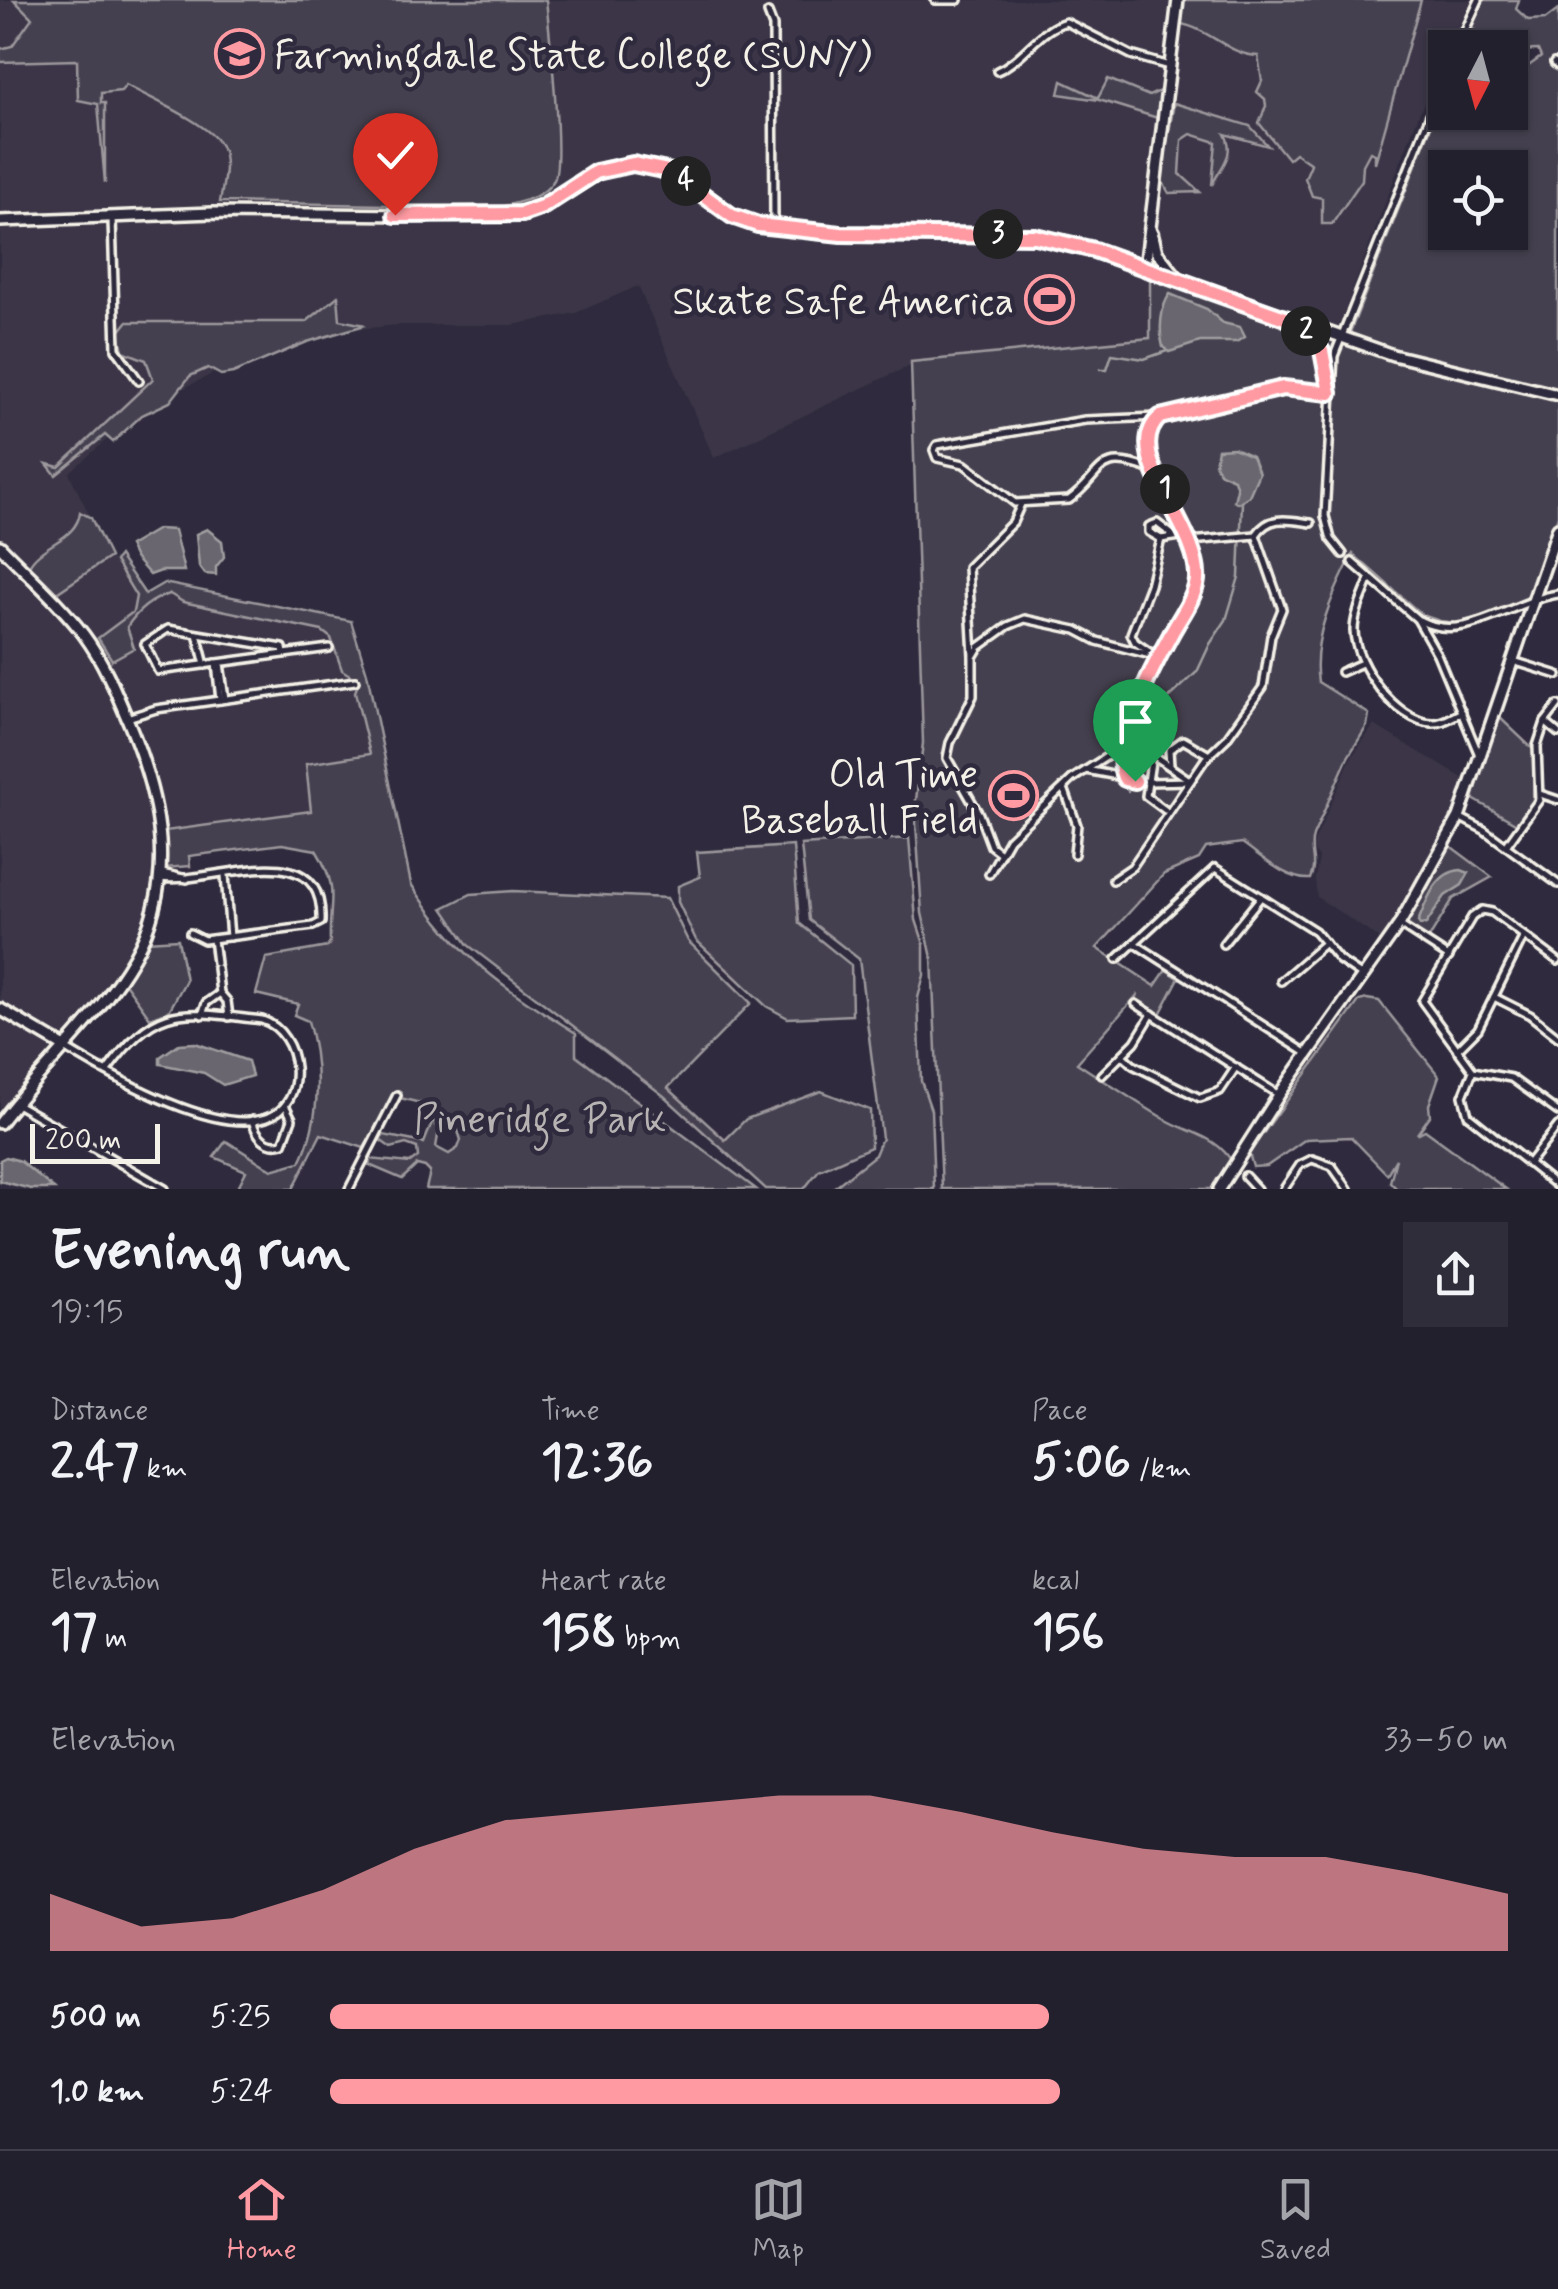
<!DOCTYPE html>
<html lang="en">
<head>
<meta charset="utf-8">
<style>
	:root { --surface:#23202e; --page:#2f2d3a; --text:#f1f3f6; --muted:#a3a3aa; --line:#403e4a; --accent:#ff9aa2 }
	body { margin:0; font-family:Mynerve,sans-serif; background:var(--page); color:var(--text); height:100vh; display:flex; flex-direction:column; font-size:38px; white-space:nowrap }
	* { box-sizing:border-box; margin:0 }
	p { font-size:32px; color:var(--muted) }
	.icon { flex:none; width:55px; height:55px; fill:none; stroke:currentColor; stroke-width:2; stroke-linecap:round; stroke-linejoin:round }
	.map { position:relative; height:1189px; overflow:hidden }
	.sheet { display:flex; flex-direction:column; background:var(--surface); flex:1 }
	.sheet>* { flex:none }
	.needle { width:65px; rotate:186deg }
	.controls { position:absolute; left:1428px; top:30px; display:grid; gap:20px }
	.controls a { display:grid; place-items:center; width:100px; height:100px; border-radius:0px; background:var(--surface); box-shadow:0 2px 8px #0004,0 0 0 2px var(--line); font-size:50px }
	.scale { position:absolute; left:30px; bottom:25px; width:130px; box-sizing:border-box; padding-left:10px; border:5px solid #f4f1e8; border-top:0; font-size:28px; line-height:35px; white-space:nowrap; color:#f4f1e8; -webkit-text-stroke:8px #2f2a3d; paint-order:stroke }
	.pin { position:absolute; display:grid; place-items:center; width:85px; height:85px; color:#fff; margin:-102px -42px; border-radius:50% 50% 50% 0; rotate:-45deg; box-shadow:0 0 10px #0007 }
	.pin .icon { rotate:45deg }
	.km { position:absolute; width:50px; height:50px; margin:-25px; border-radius:50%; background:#222; color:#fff; font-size:28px; line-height:50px; text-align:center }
	.round { display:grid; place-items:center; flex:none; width:105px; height:105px; border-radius:0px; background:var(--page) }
	.headline { display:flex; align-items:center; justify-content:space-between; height:170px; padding:0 50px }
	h1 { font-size:55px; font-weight:700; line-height:75px }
	.figures { display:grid; grid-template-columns:repeat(3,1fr); gap:15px; height:170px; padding:10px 50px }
	.figures div { display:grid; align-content:center }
	.figures b { font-size:50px; font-weight:700 }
	.figures small { font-size:28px; font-weight:400 }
	.figures p { font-size:28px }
	.chart { height:280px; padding:20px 50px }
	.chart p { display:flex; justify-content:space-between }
	.chart svg { width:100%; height:180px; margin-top:10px; fill:var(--accent); opacity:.7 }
	ul { padding:0 50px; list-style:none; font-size:32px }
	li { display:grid; grid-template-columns:160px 120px 1fr; align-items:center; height:75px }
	li i { height:25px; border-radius:12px; background:var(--accent) }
	.dock { display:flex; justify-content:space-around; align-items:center; height:140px; border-top:2px solid var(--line); background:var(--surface); font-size:28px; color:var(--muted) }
	.dock a { display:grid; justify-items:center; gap:5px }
	.dock .on { color:var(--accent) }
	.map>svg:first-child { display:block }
	.built { fill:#3b3647 }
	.green { fill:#454050; stroke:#9c989c; stroke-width:2.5; fill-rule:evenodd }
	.water { fill:#6a6670; stroke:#a19ea0; stroke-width:2.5 }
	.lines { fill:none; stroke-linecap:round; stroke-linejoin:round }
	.stream { stroke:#a19ea0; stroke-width:2.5 }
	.street-casing { stroke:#f4f1e8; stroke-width:12 }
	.secondary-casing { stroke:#f4f1e8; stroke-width:16 }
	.street { stroke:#2f2a3d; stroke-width:5 }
	.secondary { stroke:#2f2a3d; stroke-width:9 }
	.route-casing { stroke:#fff; stroke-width:20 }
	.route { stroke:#ff9aa2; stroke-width:12 }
	.labels { text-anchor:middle; stroke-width:9; stroke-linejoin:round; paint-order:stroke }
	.poi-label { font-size:40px; fill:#f4f1e8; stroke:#2f2a3d; text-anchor:end }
	.park-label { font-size:40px; fill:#b7b3b3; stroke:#2f2a3d }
</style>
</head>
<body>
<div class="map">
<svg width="1558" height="1189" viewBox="0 0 1558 1189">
	<rect width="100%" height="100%" fill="#2f2a3d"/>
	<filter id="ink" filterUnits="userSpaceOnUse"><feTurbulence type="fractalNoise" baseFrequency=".01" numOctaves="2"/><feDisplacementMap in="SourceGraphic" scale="20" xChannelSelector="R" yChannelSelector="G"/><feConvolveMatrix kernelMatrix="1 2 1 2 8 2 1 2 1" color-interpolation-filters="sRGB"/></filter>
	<g filter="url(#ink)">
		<g class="built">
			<polygon points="0,0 1472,0 1450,47 1445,48 1445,59 1419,114 1337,331 1150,265 1151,338 911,365 714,458 638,286 576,313 512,325 398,325 319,333 232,364 139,411 69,473 110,557 115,561 119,556 145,594 164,583 353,622 383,752 307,764 312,811 157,832 150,903 130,953 113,979 0,1117"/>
			<polygon points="1374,725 1471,783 1456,818 1384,942 1317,897 1315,879 1319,858 1312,847 1351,758"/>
		</g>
		<g class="green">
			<path d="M14,0H546C549,28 564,161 554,180C543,199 519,202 500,207L220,202C223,184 229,163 221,146C209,123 149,98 126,85L121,91L101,93V103H105V183L98,104L78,100L77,60L0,62V49L12,46L32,18Z"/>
			<path d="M1182,0H1421L1375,163V154L1370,152L1363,165L1362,180L1332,224H1322V198L1312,196L1305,178L1311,164L1295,153L1288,159L1259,123L1266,106L1265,99L1257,92L1262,81L1258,56C1228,55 1209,28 1180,24Z"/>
			<path d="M1482,0H1519L1516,9L1528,20L1546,19L1558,10V58L1551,64L1558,68V390L1445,365L1349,335L1445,91V112H1510V61L1523,70L1541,57L1538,50L1510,51L1471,28ZM1445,168H1510V232H1445Z"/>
			<polygon points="1108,79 1149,96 1164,89 1161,119 1099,100 1059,94 1062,81 1098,98"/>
			<path d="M1174,103L1250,126L1268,146L1225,134C1236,155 1221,166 1212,185L1216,142L1191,134L1182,140L1180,174L1200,192L1169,193L1161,179Z"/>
			<path d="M1150,274L1331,339L1558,397V516L1531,597L1479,617L1456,623L1440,621L1422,615L1353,554C1334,591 1311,639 1318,682L1369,714L1367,726L1348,757L1313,836C1308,852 1318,862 1310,879C1287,881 1260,855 1242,843L1206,848L1199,859L1164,874L1097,948L1155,986L1166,970L1179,978L1160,1014L1136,999L1138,994L1077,1063C1106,1082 1134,1101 1163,1118C1190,1134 1216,1135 1233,1163L1218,1189H942L932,958L922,913L915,808L923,743L911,362L1150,338Z"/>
			<polygon points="338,296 340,320 365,325 307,342 233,373 221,375 208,368 190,376 170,402 142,415 113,442 105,435 56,475 47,464 59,467 153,379 146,360 123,351 119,332 127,322 306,322"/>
			<path d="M80,512L91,518L110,557L55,594L29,566C40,544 77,540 80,512Z"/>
			<path d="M119,556L145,594L164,583L351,621L367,673L411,884C460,959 501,986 576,1033V1055L756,1189H426L430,1172L425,1167L417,1165L402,1179L369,1165L370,1159L410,1163L418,1157L417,1148L406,1144L391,1148L380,1140L384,1135L424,1143L433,1120L439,1130L436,1147L449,1154L458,1148L461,1140L456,1125L449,1126L437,1107L396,1097L364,1148L321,1134L293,1189H237L246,1171L214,1157L226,1141L272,1170L300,1162C321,1120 321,1065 308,1021L294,1015L298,1004L256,994L266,958L327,947L330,943C328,900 341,891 316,850L282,844L189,856L190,866L165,868V831L311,811L306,764L370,754L355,692L359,681L342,670L331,638L322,631L183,602L170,594C152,599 137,611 127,627L134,648L112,660L98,638L133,612L136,596L115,561Z"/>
			<polygon points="1497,715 1534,750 1533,803 1517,824 1473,799"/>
			<polygon points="909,838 916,920 924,944 924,975 918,998 921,1081 931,1110 934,1189 832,1189 875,1155 882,1138 859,959 809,920 801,845"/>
			<polygon points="1449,845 1492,877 1453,899 1428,940 1404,923"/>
			<polygon points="793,846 799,923 851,965 852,1015 788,1018 766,1006 696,940 678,902 678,886 700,877 697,852"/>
			<polygon points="513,891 667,898 688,941 751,1003 668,1088 725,1140 746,1119 821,1091 870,1110 871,1147 819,1170 804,1189 766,1189 664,1096 468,945 443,908 471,894"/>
			<polygon points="178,939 186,980 169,1011 150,1018 124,982 146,941"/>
			<polygon points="1367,999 1379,1001 1439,1076 1429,1105 1430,1116 1417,1134 1425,1130 1506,1189 1397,1189 1390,1182 1396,1159 1387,1174 1351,1137 1306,1139 1267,1166 1253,1167 1249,1153 1359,1001"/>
		</g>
		<g class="water">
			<path d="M1170,294L1207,309L1223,323L1240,327L1245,337L1236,342H1200L1169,352L1163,347C1159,331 1160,307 1170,294Z"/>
			<polygon points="1234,448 1252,456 1259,473 1249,496 1238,503 1234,501 1237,489 1234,479 1220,473 1215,464 1218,449"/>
			<polygon points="158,529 174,530 184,571 161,571 150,575 135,558 129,546"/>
			<polygon points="207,529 222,541 224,557 216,567 216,575 205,574 199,566 196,534"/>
			<path d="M1461,870L1469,873L1462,885L1445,896L1426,924L1420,925L1418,922C1427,900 1435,872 1461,870Z"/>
			<polygon points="195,1043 248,1061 252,1076 223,1085 204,1073 160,1064 160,1057 179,1044"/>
			<polygon points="6,1157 20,1161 54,1189 31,1189 0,1181 0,1160"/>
		</g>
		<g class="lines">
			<g class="stream">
				<polyline points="1101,369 1107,369 1112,354 1144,359 1167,351"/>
				<polyline points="1128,791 1135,759 1150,731 1156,710 1197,672 1210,644 1226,620 1239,577 1242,502"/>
			</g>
			<defs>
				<g id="street">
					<polyline points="935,0 958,0"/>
					<polyline points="768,13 773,26 774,224"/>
					<polyline points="1457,48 1479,0"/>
					<polyline points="1554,63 1558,66"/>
					<path d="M997,71C1023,60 1039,29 1066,22L1131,55L1169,66"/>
					<polyline points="112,219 116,349 139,381"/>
					<path d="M1149,469C1095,449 1104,475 1069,500L1015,503L964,464L937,458L934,450L937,445L1085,420L1159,417"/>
					<polyline points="1174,536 1157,523 1149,526 1149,532 1161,539 1187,535"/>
					<path d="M1191,541L1256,535C1270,514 1289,520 1311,523"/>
					<polyline points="1343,554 1331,539 1325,516 1334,356 1445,77"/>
					<polyline points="1352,562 1417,619 1437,654 1479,755"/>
					<path d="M1370,578C1364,595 1354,613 1354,631C1355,665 1397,722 1432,723C1442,724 1453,716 1462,712"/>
					<path d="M1419,620C1465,645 1512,600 1558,594"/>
					<polyline points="197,634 205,665"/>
					<polyline points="1151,653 1135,642 1131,634 1150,585 1161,539"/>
					<polyline points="284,654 283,648 168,629 145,644 158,671 329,648"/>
					<polyline points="973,656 968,567 1013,522 1021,504"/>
					<polyline points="1513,661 1558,675"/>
					<polyline points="216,663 220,700"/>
					<polyline points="220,663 225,699"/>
					<polyline points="1341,672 1362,663"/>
					<polyline points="127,718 156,709 355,681"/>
					<polyline points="1545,722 1558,733"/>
					<polyline points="1121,749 1119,766 1123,777"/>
					<polyline points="1153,755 1188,779"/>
					<polyline points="1170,766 1169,750 1183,740 1209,755"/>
					<polyline points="1086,770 1149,782 1190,781"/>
					<polyline points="1064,788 1077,825 1074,854"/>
					<polyline points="1540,794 1558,800"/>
					<polyline points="1165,810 1146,796 1151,761 1166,719"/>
					<polyline points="1459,817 1484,830 1558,884"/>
					<polyline points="1506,846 1539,800 1537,746 1545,722 1558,705"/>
					<polyline points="999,852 991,846 979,814 947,758 950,743 973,696 973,657 979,647 1008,626 1025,619 1076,630 1097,641 1158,657"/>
					<polyline points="162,873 187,879"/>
					<polyline points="989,874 1009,839 1072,779 1120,748 1158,657 1195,587 1191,542 1147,457 1151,428 1166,415 1283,387 1331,393"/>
					<polyline points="225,875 230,937"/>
					<path d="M160,878C212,886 325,830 321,922L313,926L204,940L190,933"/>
					<polyline points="1113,880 1132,867 1206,758 1226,739 1263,687 1271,636 1282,609 1256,535"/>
					<polyline points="1401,926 1449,957"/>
					<polyline points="213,939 216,963"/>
					<polyline points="1134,943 1308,1054"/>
					<polyline points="1223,944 1261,897"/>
					<polyline points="1117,959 1215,868 1315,931 1339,960 1364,977"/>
					<polyline points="1558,961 1492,912 1482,910 1472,917 1422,1001 1473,1071 1511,1078 1558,1112"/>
					<polyline points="217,968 220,993"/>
					<polyline points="1281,981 1325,943"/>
					<polyline points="1494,997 1530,1015 1558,1037"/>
					<polyline points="1136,1004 1279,1095"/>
					<polyline points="202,1015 206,1003 220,993 227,1001 229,1017"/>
					<path d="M65,1048C111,1076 213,1135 266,1118C310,1104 301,1032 262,1020C181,1011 158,1001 106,1072"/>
					<polyline points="1457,1050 1478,1029 1524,936"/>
					<polyline points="1122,1055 1133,1065 1200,1098 1220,1091 1236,1067"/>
					<polyline points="1473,1071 1463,1096 1468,1115 1558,1187"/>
					<polyline points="1102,1075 1135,1042 1152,1014"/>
					<polyline points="15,1103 165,1189"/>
					<path d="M252,1120C256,1135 266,1148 283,1143L292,1119L285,1105"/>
					<polyline points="1528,1164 1558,1126"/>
					<polyline points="1245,1176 1257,1189"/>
					<polyline points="349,1189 397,1095"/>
					<polyline points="1284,1189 1300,1165 1312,1159 1332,1166 1348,1189"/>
				</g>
				<g id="secondary">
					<polyline points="0,221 213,213 504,216 542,207 605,169 633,164 654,167 680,177 732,215 758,225 841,234 1035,236 1094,250 1393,355 1558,395"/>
					<polyline points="1152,232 1157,252 1178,278"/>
					<polyline points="1145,268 1178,0"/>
					<polyline points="1301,325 1322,351 1331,384"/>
					<path d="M0,546C28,575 60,603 84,635C104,662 116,692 129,723C161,800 178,880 134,957C99,1018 42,1067 0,1123"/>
					<polyline points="0,1009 63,1046"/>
					<polyline points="1219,1189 1279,1095 1399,925 1459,817 1558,528"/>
				</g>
			</defs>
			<use href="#street" class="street-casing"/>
			<use href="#secondary" class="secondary-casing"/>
			<use href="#street" class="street"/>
			<use href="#secondary" class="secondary"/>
		</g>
	</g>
	<g class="lines" filter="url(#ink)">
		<defs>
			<path id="route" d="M395,215L522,214L542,207L596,172L633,164L672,172L732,216L758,225L841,234L1035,236L1094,250L1299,323L1322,351L1330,393L1283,388L1160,417C1118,454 1201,527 1197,580C1195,599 1178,620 1170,636C1155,663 1108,753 1125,779L1135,781"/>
		</defs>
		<use href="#route" class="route-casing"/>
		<use href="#route" class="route"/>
	</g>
	<defs>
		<symbol id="university-ring" viewBox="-11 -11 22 22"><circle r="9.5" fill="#2f2a3d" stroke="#ff9aa2" stroke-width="1.5"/><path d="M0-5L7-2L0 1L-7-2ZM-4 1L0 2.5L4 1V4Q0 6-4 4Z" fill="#ff9aa2"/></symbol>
		<symbol id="stadium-ring" viewBox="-11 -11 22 22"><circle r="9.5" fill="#2f2a3d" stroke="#ff9aa2" stroke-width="1.5"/><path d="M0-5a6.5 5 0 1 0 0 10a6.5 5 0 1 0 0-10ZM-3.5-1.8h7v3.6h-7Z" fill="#ff9aa2"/></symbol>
	</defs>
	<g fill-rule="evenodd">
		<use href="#university-ring" x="212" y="26" width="55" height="55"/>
		<use href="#stadium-ring" x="1022" y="272" width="55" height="55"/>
		<use href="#stadium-ring" x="986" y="768" width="55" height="55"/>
	</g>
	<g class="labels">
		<g class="poi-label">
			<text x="274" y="68" text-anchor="start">Farmingdale State College (SUNY)</text>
			<text x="1014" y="314">Skate Safe America</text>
			<text x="978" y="787">Old Time<tspan x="978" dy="46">Baseball Field</tspan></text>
		</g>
		<g class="park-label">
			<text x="540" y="1132">Pineridge Park</text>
		</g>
	</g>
</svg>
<div class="controls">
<a><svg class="needle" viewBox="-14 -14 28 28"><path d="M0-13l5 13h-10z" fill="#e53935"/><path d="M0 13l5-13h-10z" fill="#a3a3aa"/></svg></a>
<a><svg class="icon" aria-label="locate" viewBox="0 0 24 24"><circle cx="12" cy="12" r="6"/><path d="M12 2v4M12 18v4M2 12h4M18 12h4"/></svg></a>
</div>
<div class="scale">200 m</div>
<div class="pin" style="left:1135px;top:781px;background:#1e9e55"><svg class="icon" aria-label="arrive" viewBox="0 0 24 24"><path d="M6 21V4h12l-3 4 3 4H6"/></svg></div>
<div class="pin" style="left:395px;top:215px;background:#d93025"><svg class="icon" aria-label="check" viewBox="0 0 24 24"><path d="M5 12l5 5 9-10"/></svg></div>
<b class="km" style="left:1165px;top:489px">1</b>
<b class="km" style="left:1306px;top:331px">2</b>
<b class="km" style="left:998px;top:234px">3</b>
<b class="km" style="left:686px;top:181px">4</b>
</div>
<section class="sheet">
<div class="headline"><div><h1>Evening run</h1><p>19:15</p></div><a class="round"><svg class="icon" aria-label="share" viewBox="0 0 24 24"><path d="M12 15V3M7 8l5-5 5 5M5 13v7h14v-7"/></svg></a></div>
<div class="figures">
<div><p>Distance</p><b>2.47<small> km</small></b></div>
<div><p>Time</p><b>12:36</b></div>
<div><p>Pace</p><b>5:06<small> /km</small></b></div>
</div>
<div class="figures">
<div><p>Elevation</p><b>17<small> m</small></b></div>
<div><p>Heart rate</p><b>158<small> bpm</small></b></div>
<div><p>kcal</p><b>156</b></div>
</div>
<div class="chart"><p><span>Elevation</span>33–50 m</p>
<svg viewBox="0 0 160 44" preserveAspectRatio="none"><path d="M0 44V30L10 38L20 36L30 29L40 19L50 12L60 10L70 8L80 6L90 6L100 10L110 15L120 19L130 21L140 21L150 25L160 30V44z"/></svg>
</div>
<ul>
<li><b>500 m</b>5:25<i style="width:61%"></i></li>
<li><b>1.0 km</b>5:24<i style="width:62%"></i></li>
</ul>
</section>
<nav class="dock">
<a class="on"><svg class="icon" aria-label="home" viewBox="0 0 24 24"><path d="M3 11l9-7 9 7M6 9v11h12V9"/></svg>Home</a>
<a><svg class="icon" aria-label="map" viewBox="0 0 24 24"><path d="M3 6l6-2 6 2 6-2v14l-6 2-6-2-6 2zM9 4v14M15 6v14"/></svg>Map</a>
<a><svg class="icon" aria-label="saved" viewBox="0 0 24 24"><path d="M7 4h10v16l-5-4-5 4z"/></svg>Saved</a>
</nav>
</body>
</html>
